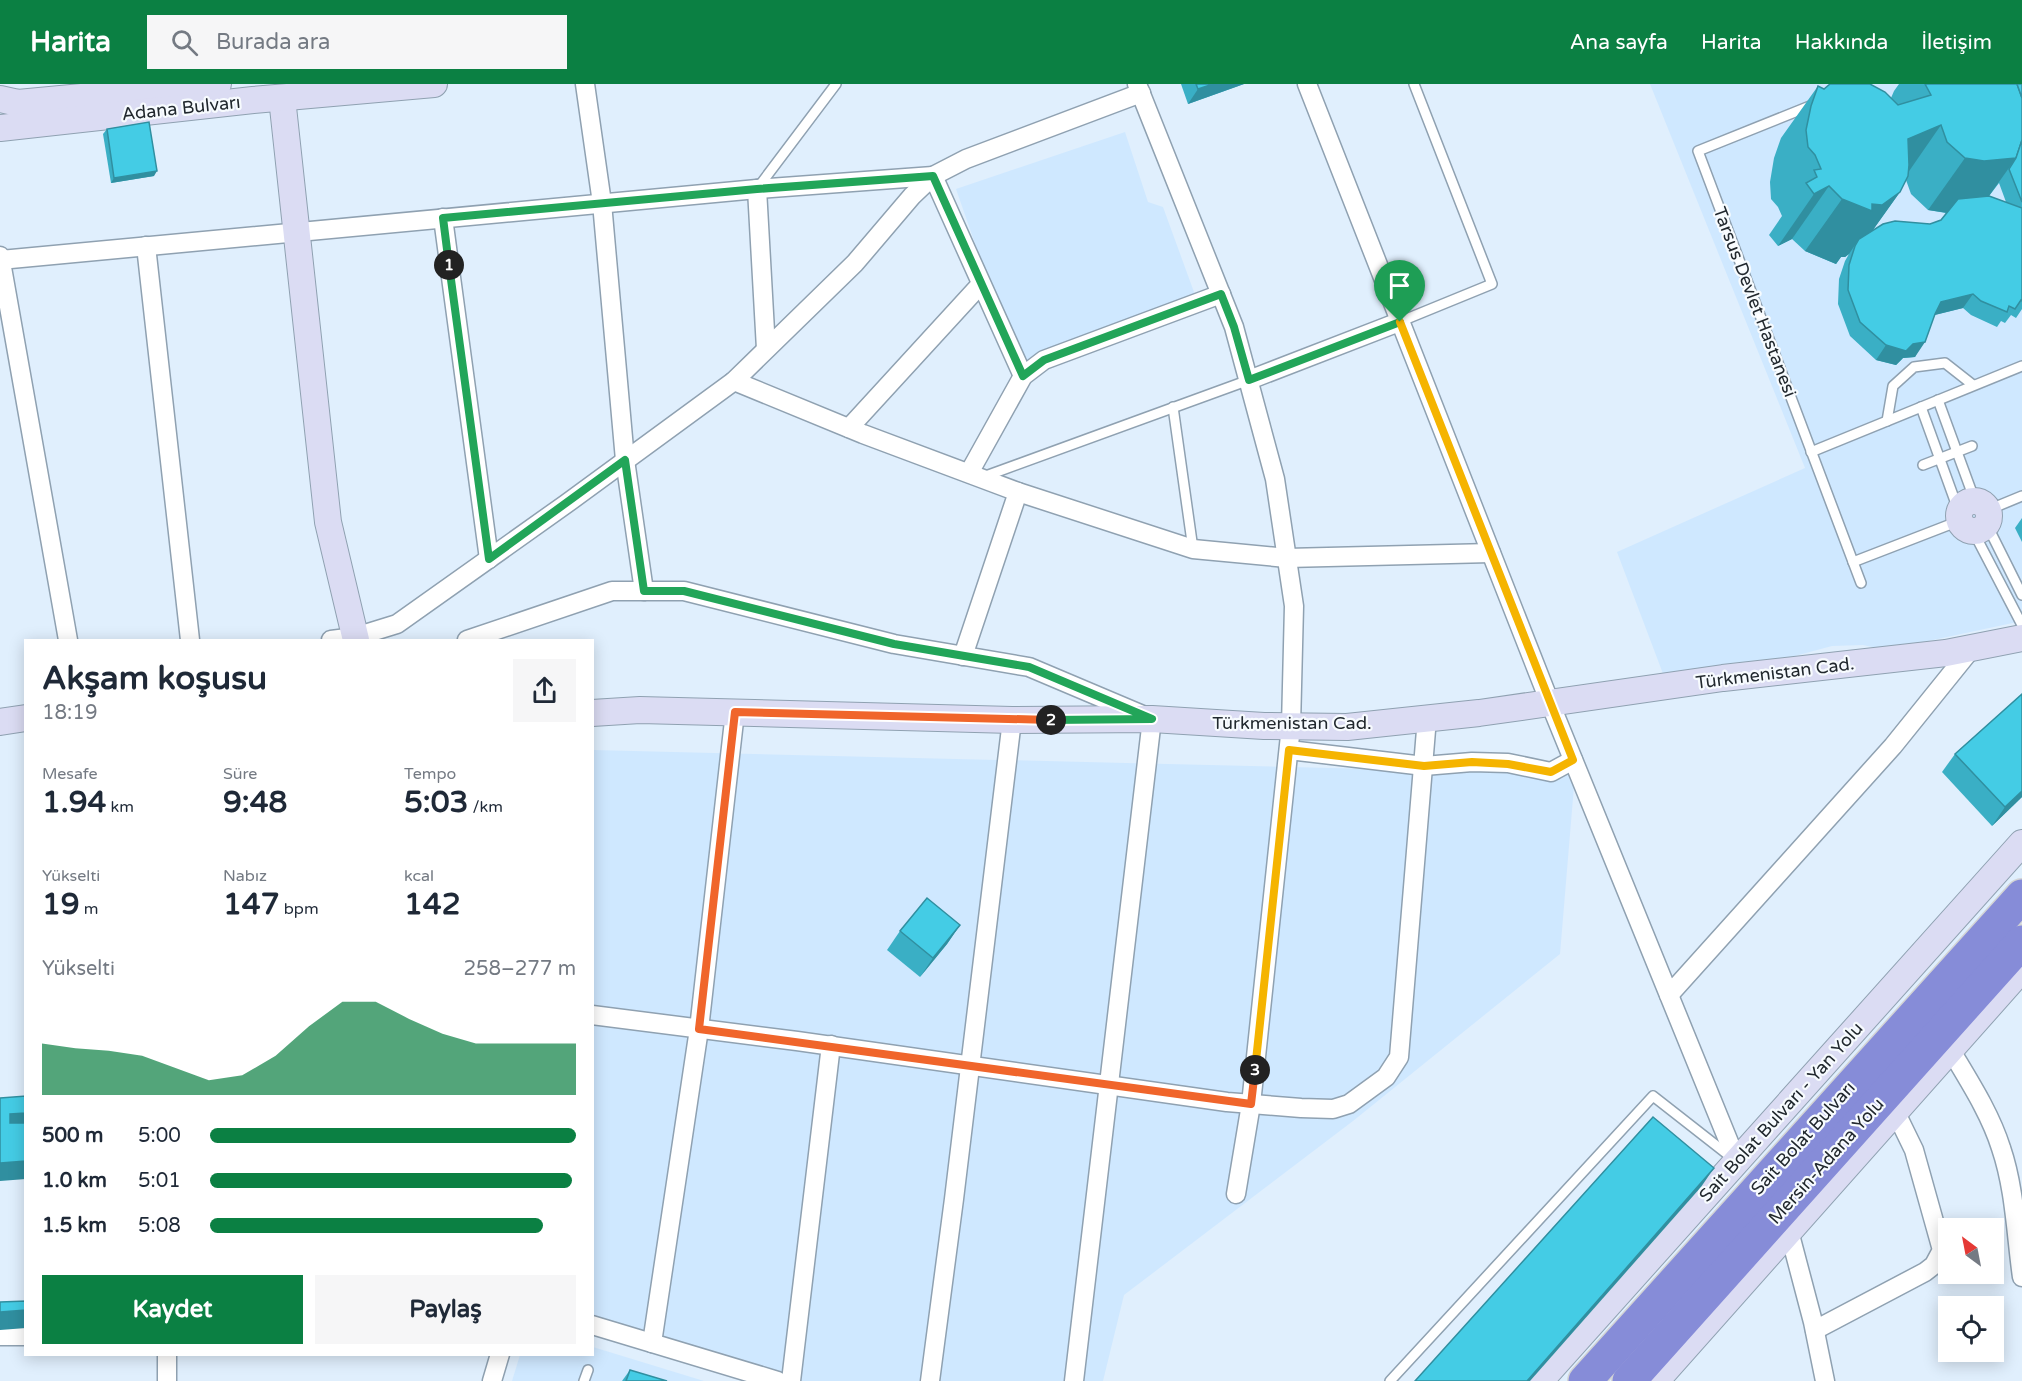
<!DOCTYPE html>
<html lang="tr">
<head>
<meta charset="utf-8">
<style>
	:root { --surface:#fff; --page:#f6f6f7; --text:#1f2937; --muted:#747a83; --accent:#0b8043 }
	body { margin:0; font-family:"Varela Round",sans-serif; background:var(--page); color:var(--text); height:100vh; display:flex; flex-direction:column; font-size:22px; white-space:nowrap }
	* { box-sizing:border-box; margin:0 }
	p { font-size:20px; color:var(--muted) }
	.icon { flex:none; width:33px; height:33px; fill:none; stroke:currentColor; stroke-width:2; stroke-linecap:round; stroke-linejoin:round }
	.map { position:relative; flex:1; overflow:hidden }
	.sheet { position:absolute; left:24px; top:555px; width:570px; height:717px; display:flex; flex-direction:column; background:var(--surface); border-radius:0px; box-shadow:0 3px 15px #0003 }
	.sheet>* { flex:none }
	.needle { width:39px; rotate:328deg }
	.fabs { position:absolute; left:1938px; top:1134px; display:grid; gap:12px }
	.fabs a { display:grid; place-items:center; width:66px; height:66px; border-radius:0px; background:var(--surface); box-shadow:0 3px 15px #0003; font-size:30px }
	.pin { position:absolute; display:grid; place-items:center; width:51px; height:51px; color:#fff; margin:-62px -26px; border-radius:50% 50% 50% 0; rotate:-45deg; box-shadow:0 0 6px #0007 }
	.pin .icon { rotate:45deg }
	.km { position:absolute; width:30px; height:30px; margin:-15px; border-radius:50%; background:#222; color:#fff; font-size:16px; line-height:30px; text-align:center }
	.round { display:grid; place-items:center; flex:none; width:63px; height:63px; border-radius:0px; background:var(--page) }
	.headline { display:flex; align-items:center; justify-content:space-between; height:102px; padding:0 18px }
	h1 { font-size:33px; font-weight:700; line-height:45px }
	.figures { display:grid; grid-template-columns:repeat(3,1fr); gap:9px; height:102px; padding:6px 18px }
	.figures div { display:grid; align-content:center }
	.figures b { font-size:30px; font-weight:700 }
	.figures small { font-size:16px; font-weight:400 }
	.figures p { font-size:16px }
	.chart { height:168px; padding:12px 18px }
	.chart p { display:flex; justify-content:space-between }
	.chart svg { width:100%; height:108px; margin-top:6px; fill:var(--accent); opacity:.7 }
	.action { display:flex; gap:12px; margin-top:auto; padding:12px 18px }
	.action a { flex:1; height:69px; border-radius:0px; background:var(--accent); color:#fff; font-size:24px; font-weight:700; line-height:69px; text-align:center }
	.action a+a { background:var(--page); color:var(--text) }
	ul { padding:0 18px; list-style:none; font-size:20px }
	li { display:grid; grid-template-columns:96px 72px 1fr; align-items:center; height:45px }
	li i { height:15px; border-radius:8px; background:var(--accent) }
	header { display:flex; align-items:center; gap:36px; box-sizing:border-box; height:84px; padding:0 30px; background:var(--accent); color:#fff }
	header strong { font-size:28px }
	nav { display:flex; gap:33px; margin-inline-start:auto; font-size:21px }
	.search { width:420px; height:54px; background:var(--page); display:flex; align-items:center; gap:15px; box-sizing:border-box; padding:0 21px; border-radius:0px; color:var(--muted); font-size:22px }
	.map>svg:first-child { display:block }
	.built { fill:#cfe8ff }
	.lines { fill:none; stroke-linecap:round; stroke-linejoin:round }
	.lane-casing { stroke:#8fa1b1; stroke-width:12 }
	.street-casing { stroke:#8fa1b1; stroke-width:21 }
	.secondary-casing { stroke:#8fa1b1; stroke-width:28 }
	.highway-casing { stroke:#d3d4d5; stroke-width:36 }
	.lane { stroke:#fff; stroke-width:9 }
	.street { stroke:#fff; stroke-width:18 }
	.secondary { stroke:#dbdcf3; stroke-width:26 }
	.highway { stroke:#868cd8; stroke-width:33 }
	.wall { fill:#3aafc5; fill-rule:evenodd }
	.shaded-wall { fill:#308fa0 }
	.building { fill:#44cce5; stroke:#308fa0; stroke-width:1.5 }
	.split-1-casing { stroke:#fff; stroke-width:12 }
	.split-2-casing { stroke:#fff; stroke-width:12 }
	.split-3-casing { stroke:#fff; stroke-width:12 }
	.split-4-casing { stroke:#fff; stroke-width:12 }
	.split-1 { stroke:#22a559; stroke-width:8 }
	.split-2 { stroke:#22a559; stroke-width:8 }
	.split-3 { stroke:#f0652b; stroke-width:8 }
	.split-4 { stroke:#f5b400; stroke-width:8 }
	.labels { text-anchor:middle; stroke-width:4.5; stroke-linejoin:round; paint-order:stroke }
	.street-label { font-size:18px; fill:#21282e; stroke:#f7fbfe }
</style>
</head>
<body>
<header>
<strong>Harita</strong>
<div class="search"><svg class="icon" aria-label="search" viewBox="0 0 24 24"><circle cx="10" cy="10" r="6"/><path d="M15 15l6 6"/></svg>Burada ara</div>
<nav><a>Ana sayfa</a><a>Harita</a><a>Hakkında</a><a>İletişim</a></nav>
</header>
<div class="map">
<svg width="2022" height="1297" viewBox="0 0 2022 1297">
	<rect width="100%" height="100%" fill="#e0effd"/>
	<g class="built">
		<polygon points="1650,0 2022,0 2022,537 1886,566 1863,561 1832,562 1765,580 1665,595 1617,468 1805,384"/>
		<polygon points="1125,48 1148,118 1163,123 1198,219 1017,280 956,105"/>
		<polygon points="593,666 1575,690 1560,870 1353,1037 1124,1211 1103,1297 793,1297 593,1248"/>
		<polygon points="593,1263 704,1297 512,1297 520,1271 592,1270"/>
	</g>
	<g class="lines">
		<defs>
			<g id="lane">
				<polyline points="1810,22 1698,67 1861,499"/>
				<polyline points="757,105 836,0"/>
				<polyline points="1399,238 1492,200 1414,0"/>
				<polyline points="1938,316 1975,417"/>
				<polyline points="1173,323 1193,465"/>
				<polyline points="1921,323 1959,428"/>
				<polyline points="1887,337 1893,302 1914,283 1945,279 1973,301"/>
				<polyline points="1811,368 2022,282"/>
				<polyline points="1923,381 1972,362"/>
				<polyline points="983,393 1249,296"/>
				<polyline points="1988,426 2022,412"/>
				<polyline points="1987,441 2022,511"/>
				<polyline points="1973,447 2022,541"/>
				<polyline points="1853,478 1959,437"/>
				<polyline points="584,1297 588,1286"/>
				<polyline points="1390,1297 1653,1012 1731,1073"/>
			</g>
			<g id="street">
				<polyline points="585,0 602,119 625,376 644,507"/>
				<polyline points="1137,0 1234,243 1275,395 1294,522 1291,642 1251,1020 1236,1110"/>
				<polyline points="1307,0 1550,619 1737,1078"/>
				<polyline points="757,105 766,265"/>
				<polyline points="443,134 489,475"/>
				<polyline points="146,162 190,556"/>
				<polyline points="0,172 68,556"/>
				<polyline points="0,176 757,105 933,92 1023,292"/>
				<polyline points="1249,296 1399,238"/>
				<polyline points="734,297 863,350 1018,408 1193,465 1287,474 1491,469"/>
				<polyline points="849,344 981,200"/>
				<polyline points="969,389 1023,292 1044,276 1221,210"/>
				<polyline points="331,556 355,553 397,540 566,420 734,297 855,179 912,112 933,92 966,75 1141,9"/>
				<polyline points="467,556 612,507 684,507 894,560 1029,583 1152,635 1074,1297"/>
				<polyline points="963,572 1018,408"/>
				<polyline points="1289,666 1424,682 1472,678 1508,679 1551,688 1573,676"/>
				<polyline points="1669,911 1893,662 1972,564"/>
				<polyline points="592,931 797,957 1227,1018 1301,1024 1333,1025 1349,1020 1386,993 1399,973 1427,634"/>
				<path d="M1950,965C1969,997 1990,1029 2001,1064C2015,1105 2016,1151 2022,1193"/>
				<polyline points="1789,1147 1813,1238 1825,1297"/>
				<polyline points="592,1241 778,1297"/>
				<polyline points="1815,1246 1925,1188 1934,1181 1942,1166 1914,1066 1895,1027"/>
				<polyline points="0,1252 26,1252"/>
				<polyline points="652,1259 699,945 735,628"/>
				<polyline points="167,1270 167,1297"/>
				<polyline points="492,1297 500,1270"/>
				<polyline points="791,1297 831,961"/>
				<polyline points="930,1297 954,1115 1012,636"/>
			</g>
			<g id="secondary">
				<polyline points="282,14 328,438 356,556"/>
				<polyline points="0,15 18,19 218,0"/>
				<polyline points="0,44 253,16 434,0"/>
				<circle cx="1974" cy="432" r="15"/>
				<polyline points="592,629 640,626 1012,636 1152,635 1264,642 1347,643 1479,629 1723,594 1946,569 2022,554"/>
				<polyline points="0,638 26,634"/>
				<polyline points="1540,1297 2022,759"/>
				<polyline points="1656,1297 2022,885"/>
			</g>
			<g id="highway">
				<polyline points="1585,1297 2022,812"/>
				<polyline points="1629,1297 2022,858"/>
			</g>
		</defs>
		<use href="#lane" class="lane-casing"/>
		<use href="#street" class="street-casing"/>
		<use href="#secondary" class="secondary-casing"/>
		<use href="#highway" class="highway-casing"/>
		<use href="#lane" class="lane"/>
		<use href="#street" class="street"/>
		<use href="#secondary" class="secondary"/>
		<use href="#highway" class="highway"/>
	</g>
	<g class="wall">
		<polygon points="1181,0 1244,0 1188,20"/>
		<path d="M1899,0H2022V225L2016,234L2011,231L2005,239L2001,237L1997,243L1971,231L1963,224L1934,231L1915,273L1903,274L1896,281L1876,276L1850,252L1838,220L1839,195L1845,177L1849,170L1845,173H1841L1836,180L1805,167L1792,155L1778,162L1769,151L1782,132L1778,123L1771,115L1770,98L1774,74L1781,54L1818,2L1824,5L1891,14L1894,7ZM1906,96L1911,110L1928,126L1946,129L1941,136L1930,140L1872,147L1900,108ZM1999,99L2006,118L1989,112Z"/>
		<polygon points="107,45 154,92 111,99 103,50"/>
		<polygon points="2022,434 2022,458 2015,444"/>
		<polygon points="2022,610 2022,713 1992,742 1942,688 1955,670"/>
		<polygon points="960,841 947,860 920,893 887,866 900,847"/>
		<polygon points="630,1286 667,1297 622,1297"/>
	</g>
	<g class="shaded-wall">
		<polygon points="1213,0 1244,0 1188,20 1198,5"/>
		<polygon points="1941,41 1905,93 1908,55"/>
		<polygon points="1965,74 2016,74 1979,126 1948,129 1928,126"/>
		<polygon points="157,87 154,92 111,99 114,94"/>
		<polygon points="1829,102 1792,155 1778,162 1814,110"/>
		<polygon points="1900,108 1863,160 1859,155 1849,170 1845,173 1841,173 1836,180 1805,167 1842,115 1872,120"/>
		<polygon points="1973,210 1963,224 1931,232 1941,218"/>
		<polygon points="1925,258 1915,273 1903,274 1896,281 1876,276 1886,261"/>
		<polygon points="2022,707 2022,713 1992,742 2005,723"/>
		<polygon points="960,841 947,860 920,893 933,874"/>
		<polygon points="26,1029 26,1047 0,1048 10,1030"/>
		<polygon points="26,1077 26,1095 0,1097 0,1079"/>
		<polygon points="1714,1084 1701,1103 1530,1297 1527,1297"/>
		<polygon points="26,1226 26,1244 0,1246 0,1228"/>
	</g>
	<g class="building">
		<polygon points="1196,0 1213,0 1198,5"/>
		<polygon points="1830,0 1870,0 1885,8 1898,21 1931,11 1925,0 2017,0 2022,14 2022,56 2016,74 1984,77 1965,74 1947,58 1941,41 1908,55 1909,81 1908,92 1900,108 1882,121 1872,120 1872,127 1842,115 1829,102 1814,110 1806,99 1817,93 1814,86 1821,85 1815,71 1808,63 1806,46 1811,22 1818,2 1824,5"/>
		<polygon points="2017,0 2022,0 2022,14"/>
		<polygon points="149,38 157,87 114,94 107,45"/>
		<polygon points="2022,56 2022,118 2009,85 2016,74"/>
		<polygon points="1989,112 2022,124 2022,217 2021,216 2015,225 2009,222 2007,228 1981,217 1973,210 1941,218 1935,230 1925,258 1913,260 1906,267 1886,261 1860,238 1848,206 1849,181 1855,162 1859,155 1883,140 1895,137 1930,140 1941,136 1958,115"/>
		<polygon points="2022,610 2022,707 2005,723 1955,670"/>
		<polygon points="927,814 960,841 933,874 900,847"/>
		<polygon points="26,1012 26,1029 10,1030 10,1039 26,1039 26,1077 0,1079 0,1014"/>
		<polygon points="1653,1033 1714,1084 1527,1297 1415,1297"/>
		<polygon points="26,1217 26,1226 0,1228 0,1218"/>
		<polygon points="630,1286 667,1297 626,1297"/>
	</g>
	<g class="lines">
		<defs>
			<polyline id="split-1" points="449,181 443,134 757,105 933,92 1023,292 1044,276 1221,210 1234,243 1249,296 1400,238"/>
			<polyline id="split-2" points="449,181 489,475 625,376 644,507 684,507 894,560 1029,583 1152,635 1051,636"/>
			<polyline id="split-3" points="1051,636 735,628 699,945 1251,1020 1255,986"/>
			<polyline id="split-4" points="1255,986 1289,666 1424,682 1472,678 1508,680 1551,688 1573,676 1400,238"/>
		</defs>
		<use href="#split-1" class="split-1-casing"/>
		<use href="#split-2" class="split-2-casing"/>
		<use href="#split-3" class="split-3-casing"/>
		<use href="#split-4" class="split-4-casing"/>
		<use href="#split-1" class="split-1"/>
		<use href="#split-2" class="split-2"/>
		<use href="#split-3" class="split-3"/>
		<use href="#split-4" class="split-4"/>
	</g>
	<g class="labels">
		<g class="street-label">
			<text transform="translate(181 24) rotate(-6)" y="6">Adana Bulvarı</text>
			<text transform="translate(1755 218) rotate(69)" y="6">Tarsus Devlet Hastanesi</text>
			<text transform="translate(1775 589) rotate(-7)" y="6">Türkmenistan Cad.</text>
			<text x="1292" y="645">Türkmenistan Cad.</text>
			<text transform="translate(1781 1028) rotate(-48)" y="6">Sait Bolat Bulvarı - Yan Yolu</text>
			<text transform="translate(1803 1054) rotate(-48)" y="6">Sait Bolat Bulvarı</text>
			<text transform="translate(1826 1077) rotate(-48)" y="6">Mersin-Adana Yolu</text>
		</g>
	</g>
</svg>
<div class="fabs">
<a><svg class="needle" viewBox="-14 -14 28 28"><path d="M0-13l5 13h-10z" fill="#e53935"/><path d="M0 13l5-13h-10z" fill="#747a83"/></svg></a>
<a><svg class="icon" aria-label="locate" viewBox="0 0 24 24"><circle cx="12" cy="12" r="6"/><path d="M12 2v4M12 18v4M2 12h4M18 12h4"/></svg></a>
</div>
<div class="pin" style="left:1400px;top:238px;background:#1e9e55"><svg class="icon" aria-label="arrive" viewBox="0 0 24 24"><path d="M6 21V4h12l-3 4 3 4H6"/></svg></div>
<b class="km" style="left:449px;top:181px">1</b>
<b class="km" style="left:1051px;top:636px">2</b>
<b class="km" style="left:1255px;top:986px">3</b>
<section class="sheet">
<div class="headline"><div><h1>Akşam koşusu</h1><p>18:19</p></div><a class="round"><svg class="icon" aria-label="share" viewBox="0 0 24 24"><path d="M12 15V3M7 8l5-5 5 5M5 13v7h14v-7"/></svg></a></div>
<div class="figures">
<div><p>Mesafe</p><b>1.94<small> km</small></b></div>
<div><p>Süre</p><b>9:48</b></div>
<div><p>Tempo</p><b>5:03<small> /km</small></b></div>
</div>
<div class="figures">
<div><p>Yükselti</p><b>19<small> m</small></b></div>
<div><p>Nabız</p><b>147<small> bpm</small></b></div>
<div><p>kcal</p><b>142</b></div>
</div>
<div class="chart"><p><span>Yükselti</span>258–277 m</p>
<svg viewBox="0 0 160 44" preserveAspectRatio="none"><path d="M0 44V23L10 25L20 26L30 28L40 33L50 38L60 36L70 28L80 16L90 6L100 6L110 13L120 19L130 23L140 23L150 23L160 23V44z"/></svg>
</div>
<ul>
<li><b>500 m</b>5:00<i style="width:100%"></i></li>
<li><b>1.0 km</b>5:01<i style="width:99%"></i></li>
<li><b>1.5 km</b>5:08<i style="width:91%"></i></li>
</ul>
<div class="action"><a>Kaydet</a><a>Paylaş</a></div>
</section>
</div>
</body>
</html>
